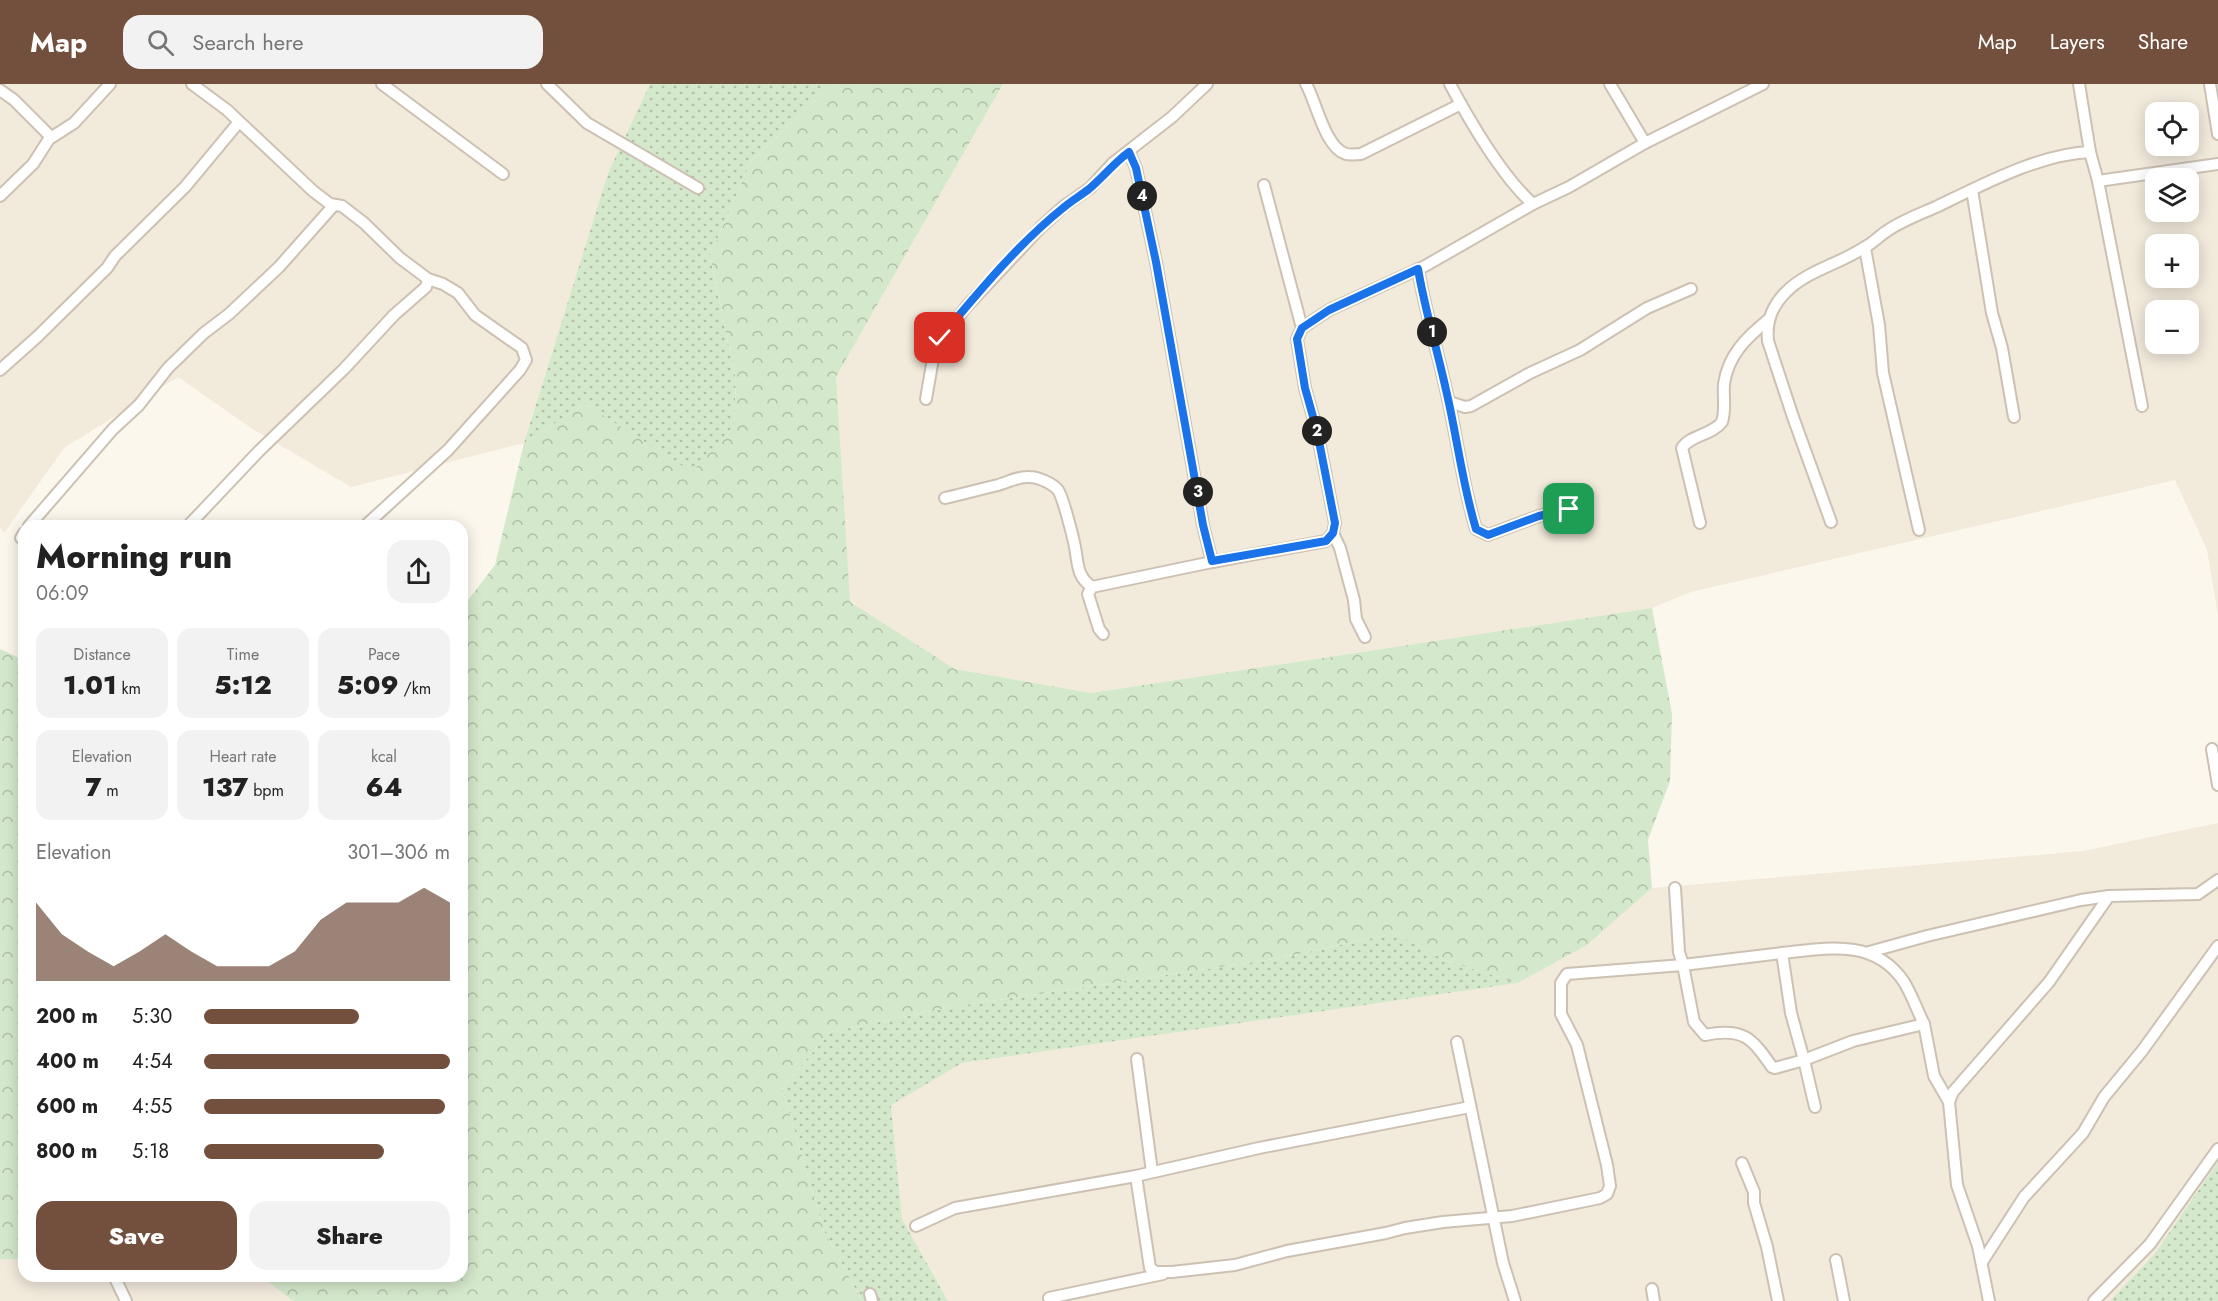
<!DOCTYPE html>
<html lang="en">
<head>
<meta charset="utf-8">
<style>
	:root { --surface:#fff; --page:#f2f2f2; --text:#222; --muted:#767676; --accent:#73503e }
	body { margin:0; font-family:Jost,sans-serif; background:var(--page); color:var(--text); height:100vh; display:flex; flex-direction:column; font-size:22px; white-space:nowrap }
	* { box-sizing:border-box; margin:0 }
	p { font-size:20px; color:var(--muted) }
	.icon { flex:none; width:33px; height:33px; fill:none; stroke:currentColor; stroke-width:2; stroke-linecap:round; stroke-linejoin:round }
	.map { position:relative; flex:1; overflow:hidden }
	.panel { position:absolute; left:18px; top:436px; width:450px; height:762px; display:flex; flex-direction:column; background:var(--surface); border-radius:18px; box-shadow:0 3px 15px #0003 }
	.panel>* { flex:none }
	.fabs { position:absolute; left:2145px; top:18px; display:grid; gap:12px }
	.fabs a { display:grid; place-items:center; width:54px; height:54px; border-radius:12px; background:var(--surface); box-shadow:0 3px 15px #0003; font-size:30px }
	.pin { position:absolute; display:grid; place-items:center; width:51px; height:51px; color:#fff; margin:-26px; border-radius:12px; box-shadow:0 3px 9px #0006 }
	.km { position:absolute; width:30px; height:30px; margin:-15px; border-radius:50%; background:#222; color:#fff; font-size:16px; line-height:30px; text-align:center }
	.round { display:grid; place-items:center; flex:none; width:63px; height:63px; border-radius:18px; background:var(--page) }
	.overview { display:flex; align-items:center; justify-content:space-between; height:102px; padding:0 18px }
	h1 { font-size:33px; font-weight:800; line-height:45px }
	.figures { display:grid; grid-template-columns:repeat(3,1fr); gap:9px; height:102px; padding:6px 18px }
	.figures div { display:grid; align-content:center; border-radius:15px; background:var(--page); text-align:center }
	.figures b { font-size:26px; font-weight:800 }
	.figures small { font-size:16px; font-weight:400 }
	.figures p { font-size:16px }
	.chart { height:168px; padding:12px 18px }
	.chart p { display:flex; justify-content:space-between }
	.chart svg { width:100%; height:108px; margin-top:6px; fill:var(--accent); opacity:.7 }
	.primary-button { display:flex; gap:12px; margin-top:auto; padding:12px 18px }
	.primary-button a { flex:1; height:69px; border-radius:18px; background:var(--accent); color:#fff; font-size:24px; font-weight:800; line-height:69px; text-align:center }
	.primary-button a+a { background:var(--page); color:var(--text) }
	ul { padding:0 18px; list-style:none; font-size:20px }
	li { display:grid; grid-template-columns:96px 72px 1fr; align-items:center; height:45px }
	li i { height:15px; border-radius:8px; background:var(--accent) }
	header { display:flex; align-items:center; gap:36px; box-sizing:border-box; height:84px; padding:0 30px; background:var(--accent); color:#fff }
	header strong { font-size:28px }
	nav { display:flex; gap:33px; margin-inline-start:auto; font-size:21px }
	.search { width:420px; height:54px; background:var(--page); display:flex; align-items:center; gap:15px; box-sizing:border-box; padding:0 21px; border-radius:18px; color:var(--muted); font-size:22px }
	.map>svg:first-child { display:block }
	.residential { fill:#f2eadb; fill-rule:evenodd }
	.grass { fill:url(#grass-dots) }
	.forest { fill:url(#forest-crowns) }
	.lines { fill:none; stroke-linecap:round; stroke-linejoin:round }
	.minor-casing { stroke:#ccc1b3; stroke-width:14 }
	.minor { stroke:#fff; stroke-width:10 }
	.route-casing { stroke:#fff; stroke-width:12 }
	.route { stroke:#1a73e8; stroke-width:8 }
</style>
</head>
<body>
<header>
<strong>Map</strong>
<div class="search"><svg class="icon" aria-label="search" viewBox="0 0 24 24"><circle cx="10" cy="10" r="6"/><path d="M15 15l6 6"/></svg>Search here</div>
<nav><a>Map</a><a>Layers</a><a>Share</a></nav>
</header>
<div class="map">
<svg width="2218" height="1217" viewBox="0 0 2218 1217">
	<defs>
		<pattern id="grass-dots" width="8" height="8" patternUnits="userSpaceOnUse" patternTransform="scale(1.5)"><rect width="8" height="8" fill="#d4e8cb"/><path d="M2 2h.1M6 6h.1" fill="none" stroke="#b1bfa7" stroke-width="1.8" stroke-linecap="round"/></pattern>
		<pattern id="forest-crowns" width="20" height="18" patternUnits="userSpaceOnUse" patternTransform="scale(1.5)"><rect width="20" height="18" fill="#d4e8cb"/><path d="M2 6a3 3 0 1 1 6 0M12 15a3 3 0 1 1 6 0" fill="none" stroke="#b1bfa7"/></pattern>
	</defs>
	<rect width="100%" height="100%" fill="#fbf7ec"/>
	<g class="residential">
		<polygon points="0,0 650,0 608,89 524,359 351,403 251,344 178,293 64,364 4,449 0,443"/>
		<path d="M1003,0H2218V531L2207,466L2175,396L1691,508L1652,524L1091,609L955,585L849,518L836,293ZM2156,28H2188V62H2156ZM2156,94H2188V128H2156ZM2156,160H2188V194H2156ZM2156,226H2188V260H2156Z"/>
		<polygon points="2218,739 2218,1217 948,1217 902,1135 891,1020 962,979 1518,899 1587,861 1652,804 2083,767"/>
		<polygon points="0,1175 24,1175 24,1192 262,1193 293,1217 0,1217"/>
	</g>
	<g class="grass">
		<polygon points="650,0 833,0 751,77 710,172 736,296 734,342 692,389 585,320 524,359 608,89"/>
		<polygon points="1395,849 1447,877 1518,899 962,979 891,1021 902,1135 948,1217 862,1217 824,1147 782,1004 830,948 951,923 1280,874"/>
		<polygon points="2218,1078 2218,1217 2110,1217 2154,1171"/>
	</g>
	<g class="forest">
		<polygon points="833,0 1003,0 836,293 850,518 955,585 1091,609 1652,524 1672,630 1670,697 1648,756 1652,804 1587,861 1518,899 1447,877 1395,849 1280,874 951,923 830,948 782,1004 824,1147 862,1217 293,1217 262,1193 462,1192 462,524 495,481 524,359 585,320 692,388 734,342 736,296 710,172 751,77"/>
		<polygon points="0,565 24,576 24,1175 0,1175"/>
	</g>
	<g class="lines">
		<defs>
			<g id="minor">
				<polyline points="192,0 227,26 313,107 330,120 342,122 364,139 400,174 428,195 443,200 458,209 475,231 522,264 526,276 520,286 448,366 365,442"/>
				<polyline points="382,0 503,90"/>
				<polyline points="547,0 587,39 698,104"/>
				<path d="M1306,0C1316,17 1325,64 1346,70C1351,71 1356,70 1361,70L1461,20"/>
				<path d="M1450,0C1469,36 1503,94 1533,120"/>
				<polyline points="1610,0 1645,59"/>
				<polyline points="2079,0 2090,68 2098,97 2142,322"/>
				<polyline points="2210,0 2218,50"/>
				<polyline points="0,6 14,16 51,53"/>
				<polyline points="1129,68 1136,84 1156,178 1203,441 1212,478"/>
				<polyline points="2098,97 2218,80"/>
				<polyline points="1264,101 1302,244"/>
				<polyline points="1972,106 1992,229 2002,264 2014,333"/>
				<polyline points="0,112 33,80 49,55 74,39 110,0"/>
				<polyline points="1865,164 1879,241 1883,289 1919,446"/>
				<path d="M1418,185C1425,226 1437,265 1446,306C1457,352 1462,399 1476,445L1488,451L1539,432L1569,425"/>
				<polyline points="0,286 37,253 107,184 115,172 185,103 239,38"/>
				<polyline points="926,315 935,263 967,222 1041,143 1063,123 1090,104 1113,79 1172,33 1207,0"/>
				<polyline points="1449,318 1465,323 1471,322 1530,289 1580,266 1647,224 1691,205"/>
				<path d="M945,414C963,410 981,405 998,401C1009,398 1018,392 1029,393C1038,393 1052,399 1058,406C1063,413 1073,453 1075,463C1078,480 1077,493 1092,503"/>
				<path d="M1831,438L1793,333L1768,257C1766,237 1772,222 1786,208C1808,186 1840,180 1865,163C1873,159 1879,152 1887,147C1901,137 1920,130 1936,123C1982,101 2039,70 2090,68"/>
				<path d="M1700,439L1682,364C1690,351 1712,351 1722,338C1726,326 1723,313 1724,300C1728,271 1747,253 1768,236"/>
				<polyline points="29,442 113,345 139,321 168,284 204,249 229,230 279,183 334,121"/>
				<polyline points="188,442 259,367 344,285 394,231 426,203 428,195"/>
				<polyline points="1333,449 1340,464 1354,516 1356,535 1365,553"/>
				<polyline points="21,454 24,449"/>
				<polyline points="1103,550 1099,545 1088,510 1092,503 1212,478 1326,457 1333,449 1335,439 1317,347 1305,304 1297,255 1302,244 1329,226 1425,182 1533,120 1569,103 1645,59 1763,0"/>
				<polyline points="2212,665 2218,701"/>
				<polyline points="1675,804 1679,868 1683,881 1782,869"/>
				<polyline points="1869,868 1927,852 2081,816 2109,812 2198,810 2218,796"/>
				<polyline points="1457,958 1503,1179 1515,1217"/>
				<polyline points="1137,975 1152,1088"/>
				<polyline points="1949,1018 1953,1008 2049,898 2109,812"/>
				<path d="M1815,1023L1804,976L1791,929L1782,869C1827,864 1875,854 1904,898C1912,911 1917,926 1924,940"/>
				<polyline points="1742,1079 1754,1108 1754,1119 1767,1163 1778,1217"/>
				<path d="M1136,1092L1150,1184L1156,1188H1172L1235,1181L1287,1167L1386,1149L1405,1144L1443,1138L1512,1132L1600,1114L1607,1110L1610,1102L1607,1081L1577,961L1561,930V899L1567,890L1683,881L1694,938L1705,951C1743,943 1752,954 1772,983L1775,984L1804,976L1853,957L1924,940L1934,992L1949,1018L1957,1101L1978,1162L1989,1217"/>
				<polyline points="916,1142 955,1124 1136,1092 1259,1064 1470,1023"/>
				<polyline points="1836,1176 1844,1217"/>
				<polyline points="1982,1178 2024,1113 2083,1049 2104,1013 2142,967 2218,862"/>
				<polyline points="115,1194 126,1217"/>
				<polyline points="1652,1205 1654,1217"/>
				<polyline points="870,1210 872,1217"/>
				<polyline points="1049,1214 1163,1190"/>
				<polyline points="2094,1217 2150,1160 2218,1065"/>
			</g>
		</defs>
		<use href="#minor" class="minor-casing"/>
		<use href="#minor" class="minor"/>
	</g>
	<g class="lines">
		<defs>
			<path id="route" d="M940,254C978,209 1017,161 1063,124C1071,117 1080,112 1089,105C1103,93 1114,79 1129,68L1136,84L1156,178L1203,441L1212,477L1326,457L1333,449L1335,439L1317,347L1305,304L1297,255L1302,244L1329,226L1418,185C1425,226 1437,265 1446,306C1457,352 1462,399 1476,445L1488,451L1539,432L1569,425"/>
		</defs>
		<use href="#route" class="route-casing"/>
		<use href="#route" class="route"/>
	</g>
</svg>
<div class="fabs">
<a><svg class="icon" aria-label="locate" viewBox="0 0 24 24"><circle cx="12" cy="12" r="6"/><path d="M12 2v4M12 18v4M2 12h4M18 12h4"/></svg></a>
<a><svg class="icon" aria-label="layers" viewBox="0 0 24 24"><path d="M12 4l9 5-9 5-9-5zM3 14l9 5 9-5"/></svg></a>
<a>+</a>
<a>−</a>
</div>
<div class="pin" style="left:1569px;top:425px;background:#1e9e55"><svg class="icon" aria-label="arrive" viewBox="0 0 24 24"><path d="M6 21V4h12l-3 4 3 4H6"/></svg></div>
<div class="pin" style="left:940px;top:254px;background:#d93025"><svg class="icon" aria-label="check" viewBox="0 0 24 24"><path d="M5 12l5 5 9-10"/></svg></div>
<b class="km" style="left:1432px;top:248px">1</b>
<b class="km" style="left:1317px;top:347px">2</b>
<b class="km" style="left:1198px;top:408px">3</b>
<b class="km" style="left:1142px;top:112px">4</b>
<section class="panel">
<div class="overview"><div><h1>Morning run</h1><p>06:09</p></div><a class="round"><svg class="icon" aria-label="share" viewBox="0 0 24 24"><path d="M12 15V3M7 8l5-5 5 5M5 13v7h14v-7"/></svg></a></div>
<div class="figures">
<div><p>Distance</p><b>1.01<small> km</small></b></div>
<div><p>Time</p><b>5:12</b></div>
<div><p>Pace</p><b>5:09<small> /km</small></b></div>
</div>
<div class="figures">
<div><p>Elevation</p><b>7<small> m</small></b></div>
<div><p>Heart rate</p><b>137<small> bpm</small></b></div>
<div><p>kcal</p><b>64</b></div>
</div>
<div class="chart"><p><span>Elevation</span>301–306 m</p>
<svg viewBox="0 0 160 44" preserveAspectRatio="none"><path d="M0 44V12L10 25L20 32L30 38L40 32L50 25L60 32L70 38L80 38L90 38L100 32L110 19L120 12L130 12L140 12L150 6L160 12V44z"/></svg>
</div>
<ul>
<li><b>200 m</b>5:30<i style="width:63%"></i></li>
<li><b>400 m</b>4:54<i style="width:100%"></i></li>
<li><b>600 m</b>4:55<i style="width:98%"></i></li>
<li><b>800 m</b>5:18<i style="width:73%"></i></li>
</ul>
<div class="primary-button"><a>Save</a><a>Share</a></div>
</section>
</div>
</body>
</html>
